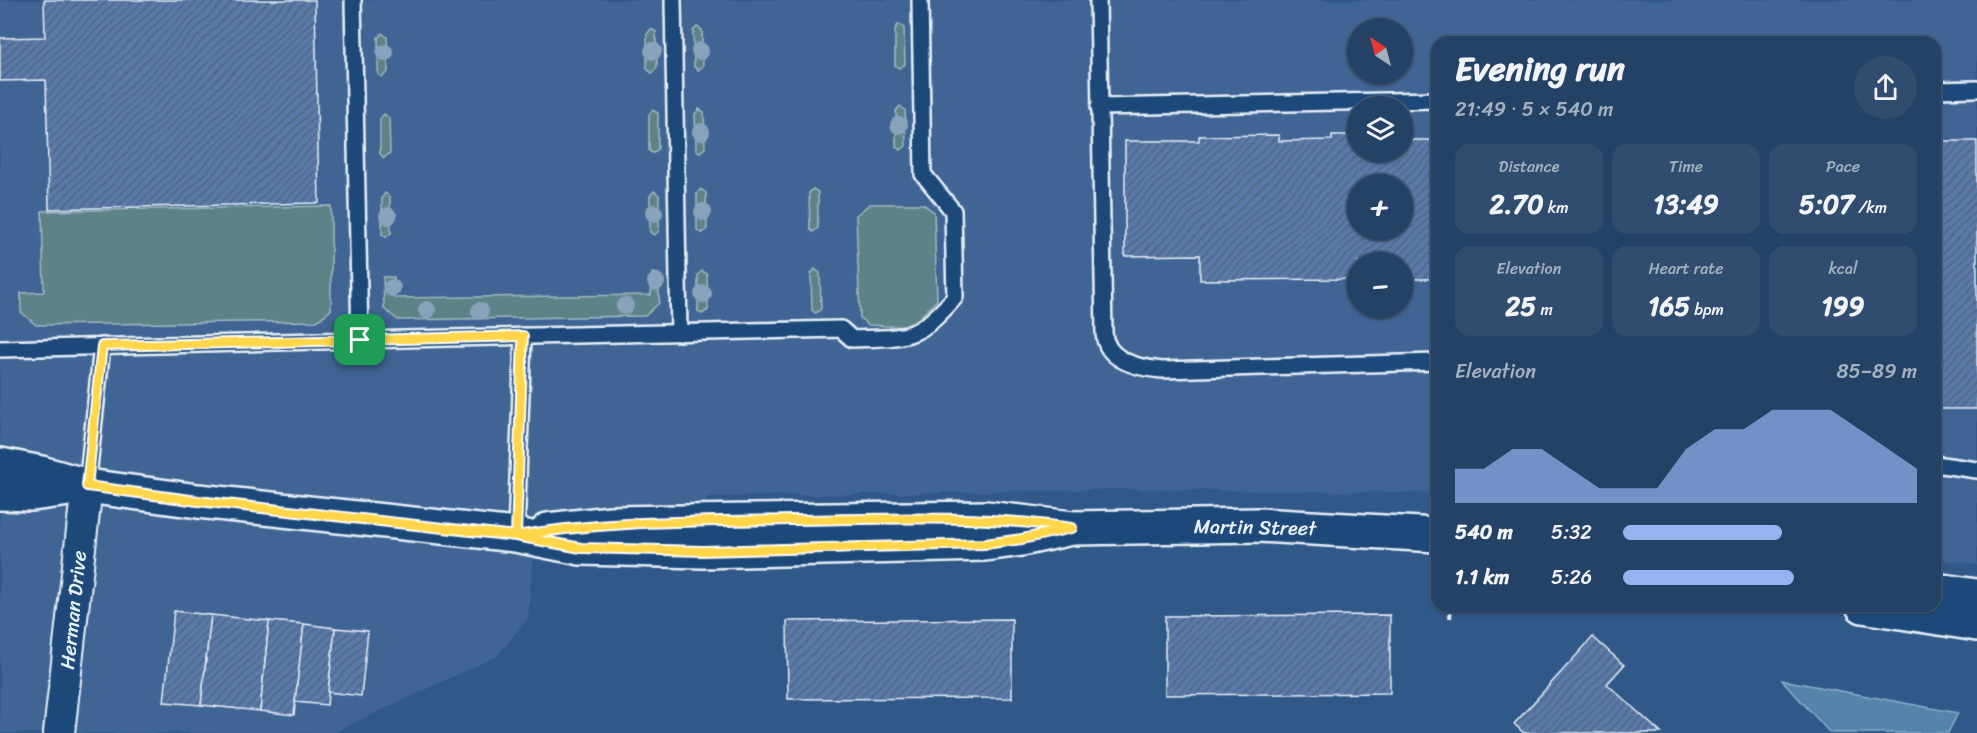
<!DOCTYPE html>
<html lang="en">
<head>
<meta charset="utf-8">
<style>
	:root { --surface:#244266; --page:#304d6f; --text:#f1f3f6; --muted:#a3b0bf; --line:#415b7a; --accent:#95b2f1 }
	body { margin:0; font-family:Sriracha,sans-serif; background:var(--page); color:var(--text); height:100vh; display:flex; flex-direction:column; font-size:22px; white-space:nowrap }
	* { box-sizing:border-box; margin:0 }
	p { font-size:20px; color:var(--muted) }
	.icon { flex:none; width:33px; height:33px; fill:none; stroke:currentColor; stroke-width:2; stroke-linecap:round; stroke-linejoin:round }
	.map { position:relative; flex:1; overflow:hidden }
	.panel { position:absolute; left:1431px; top:36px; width:510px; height:576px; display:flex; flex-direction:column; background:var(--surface); border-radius:18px; box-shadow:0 2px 4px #0004,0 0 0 2px var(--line) }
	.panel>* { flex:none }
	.needle { width:39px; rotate:324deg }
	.controls { position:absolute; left:1347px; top:18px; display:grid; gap:12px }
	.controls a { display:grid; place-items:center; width:66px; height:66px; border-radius:50%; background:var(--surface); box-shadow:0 2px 4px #0004,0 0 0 2px var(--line); font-size:30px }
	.pin { position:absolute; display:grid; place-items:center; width:51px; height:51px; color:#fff; margin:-26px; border-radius:12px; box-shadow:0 3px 9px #0006 }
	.round { display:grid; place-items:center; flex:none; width:63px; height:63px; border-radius:32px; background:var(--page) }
	.summary { display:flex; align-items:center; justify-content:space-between; height:102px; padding:0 24px }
	h1 { font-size:33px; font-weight:800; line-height:45px }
	.figures { display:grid; grid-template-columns:repeat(3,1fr); gap:9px; height:102px; padding:6px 24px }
	.figures div { display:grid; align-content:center; border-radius:15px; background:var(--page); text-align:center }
	.figures b { font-size:26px; font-weight:800 }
	.figures small { font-size:16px; font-weight:400 }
	.figures p { font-size:16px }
	.chart { height:168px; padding:12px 24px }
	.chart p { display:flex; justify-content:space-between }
	.chart svg { width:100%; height:108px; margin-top:6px; fill:var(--accent); opacity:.7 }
	ul { padding:0 24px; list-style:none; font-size:20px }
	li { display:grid; grid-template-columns:96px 72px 1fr; align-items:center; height:45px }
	li i { height:15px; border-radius:8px; background:var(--accent) }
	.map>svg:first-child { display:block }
	.built { fill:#406594; fill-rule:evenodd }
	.green { fill:#5d8287; stroke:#a2bac0; stroke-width:1.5 }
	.water { fill:#5483ab; stroke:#8fafca; stroke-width:1.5 }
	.building { fill:url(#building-hatch); stroke:#e8f1f8; stroke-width:1.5; fill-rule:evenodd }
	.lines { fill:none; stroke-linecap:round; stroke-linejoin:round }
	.lane-casing { stroke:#e8f1f8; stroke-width:20 }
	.street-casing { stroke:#e8f1f8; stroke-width:34 }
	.secondary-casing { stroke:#e8f1f8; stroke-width:38 }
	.path { stroke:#e8f1f8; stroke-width:4; stroke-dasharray:6 4.5; stroke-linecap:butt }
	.lane { stroke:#1f4a7a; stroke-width:15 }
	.street { stroke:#1f4a7a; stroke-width:30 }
	.secondary { stroke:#1f4a7a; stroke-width:33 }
	.tree { fill:#8aa3bc }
	.route-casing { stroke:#fff; stroke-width:12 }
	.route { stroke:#ffd54a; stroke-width:8 }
	.labels { text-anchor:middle; stroke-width:6; stroke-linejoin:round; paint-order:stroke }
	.street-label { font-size:20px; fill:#e8f1f8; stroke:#1f4a7a }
</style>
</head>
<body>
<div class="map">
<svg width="1977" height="733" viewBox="0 0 1977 733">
	<defs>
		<pattern id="building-hatch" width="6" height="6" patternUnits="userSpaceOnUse" patternTransform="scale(1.5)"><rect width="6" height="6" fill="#5a7aaa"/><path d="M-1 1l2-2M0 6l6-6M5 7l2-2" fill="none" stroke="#51647f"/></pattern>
	</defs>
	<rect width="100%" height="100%" fill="#305888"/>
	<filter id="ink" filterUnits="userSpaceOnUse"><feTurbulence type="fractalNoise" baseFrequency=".0167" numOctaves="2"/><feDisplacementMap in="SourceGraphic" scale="12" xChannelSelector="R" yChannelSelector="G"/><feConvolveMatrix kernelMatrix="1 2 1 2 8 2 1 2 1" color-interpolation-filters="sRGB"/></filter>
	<g filter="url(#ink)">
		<path class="built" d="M0,0H1977V565L1935,558V42H1437V493L1125,489L707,497L700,555L533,558L528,618L497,656L333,733H0ZM1358,28H1402V74H1358ZM1358,106H1402V152H1358ZM1358,184H1402V230H1358ZM1358,262H1402V308H1358Z"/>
		<g class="green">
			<polygon points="899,24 904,28 905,64 899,68 895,65 895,29"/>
			<polygon points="697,27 702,30 703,66 698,70 694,67 693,31"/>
			<polygon points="651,29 656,32 657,68 652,73 647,69 647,34"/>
			<polygon points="382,33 387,37 388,72 382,77 378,74 378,38"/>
			<polygon points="900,106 905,110 906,146 901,150 896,147 896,111"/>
			<polygon points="699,109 704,112 705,148 700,152 696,150 695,114"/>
			<polygon points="652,110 658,113 658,149 653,153 649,151 649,115"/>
			<polygon points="384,114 389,118 390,153 384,158 380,154 380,119"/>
			<polygon points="701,189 706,193 707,229 702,233 697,230 697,194"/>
			<polygon points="813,189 818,192 818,228 813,232 810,229 809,193"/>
			<polygon points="654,191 659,195 659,231 654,235 650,232 650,196"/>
			<polygon points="385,193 390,197 391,233 386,237 382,234 382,198"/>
			<polygon points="870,204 923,204 934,212 937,300 910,327 868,325 860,318 856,215"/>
			<polygon points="331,206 331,310 317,321 36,325 21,312 21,293 44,292 42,211"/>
			<polygon points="815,269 820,273 821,309 816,313 812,310 811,274"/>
			<polygon points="702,271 707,274 708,310 702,314 698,311 698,275"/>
			<polygon points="652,273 659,274 659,303 645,316 398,320 384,309 383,277 394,277 394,298 651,295"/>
		</g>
		<polygon class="water" points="1782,680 1958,713 1948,733 1830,733"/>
		<g class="building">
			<polygon points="44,0 315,0 319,203 49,209 46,80 0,81 0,38 45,37"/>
			<path d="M1402,134H1411V140H1437V279H1402V262H1358V279L1200,280V255L1125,256V141H1199V136L1279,135V141L1332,140V135H1358V152H1402ZM1358,184H1402V230H1358Z"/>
			<rect x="1935" y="141" width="42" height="268"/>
			<polygon points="174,611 211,615 201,705 164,702"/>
			<polygon points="211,615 269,621 260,711 201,705"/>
			<polygon points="1390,615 1390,693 1165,695 1165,616"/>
			<polygon points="1012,619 1012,698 788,699 787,621"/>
			<polygon points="269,621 304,624 294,715 260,711"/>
			<polygon points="304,624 335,628 327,705 295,702"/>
			<polygon points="335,628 368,631 361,696 328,692"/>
			<polygon points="1593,637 1624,665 1607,684 1661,733 1524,733 1514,724"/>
		</g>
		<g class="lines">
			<defs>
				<g id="lane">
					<path d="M353,0L360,340L841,329L852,339C907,337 917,341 955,297L953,211L923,174L920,0"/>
					<polyline points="673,0 679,333"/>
					<path d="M1098,0L1104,332C1105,361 1139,368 1162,370L1437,362"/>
					<polyline points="1935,90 1977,89"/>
					<polyline points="1099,107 1437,100"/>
					<polyline points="0,349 360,340"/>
					<polyline points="1935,464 1977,470"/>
					<polyline points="87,486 102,346"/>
					<polyline points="516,535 523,336"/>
				</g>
				<polyline id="street" points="59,733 87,486"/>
				<g id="secondary">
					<polyline points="0,465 41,473 87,486 198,501 516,535 581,548 703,551 985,544 1022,539 1072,528"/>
					<polyline points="0,493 32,494 77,488"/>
					<polyline points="548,530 611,523 986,518 1072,528 1259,525 1437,535"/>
					<polyline points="1935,590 1977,596"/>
					<polyline points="1863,606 1977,624"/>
				</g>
			</defs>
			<use href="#lane" class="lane-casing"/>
			<use href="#street" class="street-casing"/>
			<use href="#secondary" class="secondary-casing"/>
			<polyline class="path" points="1450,618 1451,606"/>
			<use href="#lane" class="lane"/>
			<use href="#street" class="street"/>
			<use href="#secondary" class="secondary"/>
		</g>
		<g class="tree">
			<circle cx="653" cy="51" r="9"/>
			<circle cx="700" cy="51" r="9"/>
			<circle cx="385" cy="53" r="9"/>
			<circle cx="899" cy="125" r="9"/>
			<circle cx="701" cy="132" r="9"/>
			<circle cx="703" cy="212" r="9"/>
			<circle cx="654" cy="213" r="9"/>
			<circle cx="388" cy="216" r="9"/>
			<circle cx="656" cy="282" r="9"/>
			<circle cx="392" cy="288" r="9"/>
			<circle cx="703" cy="294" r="9"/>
			<circle cx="625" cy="306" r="9"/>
			<circle cx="427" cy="310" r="9"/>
			<circle cx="480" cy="311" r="9"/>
		</g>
	</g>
	<g class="lines" filter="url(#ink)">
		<defs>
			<path id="route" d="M360,340L102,346L87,486L198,501L516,536L581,548L703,551L985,544L1022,539L1072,528C978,514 884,519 789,520C698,522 607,520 516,536L523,336L360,340"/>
		</defs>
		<use href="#route" class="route-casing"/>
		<use href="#route" class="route"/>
	</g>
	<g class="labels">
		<g class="street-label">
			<text transform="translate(1255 527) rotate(1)" y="7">Martin Street</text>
			<text transform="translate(73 610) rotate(-84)" y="7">Herman Drive</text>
		</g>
	</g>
</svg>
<div class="controls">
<a><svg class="needle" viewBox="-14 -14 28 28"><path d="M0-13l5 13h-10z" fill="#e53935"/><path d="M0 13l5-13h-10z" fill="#a3b0bf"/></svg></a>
<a><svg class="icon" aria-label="layers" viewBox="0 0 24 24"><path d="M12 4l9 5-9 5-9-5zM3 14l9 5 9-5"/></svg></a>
<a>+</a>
<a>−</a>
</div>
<div class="pin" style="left:360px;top:340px;background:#1e9e55"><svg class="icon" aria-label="arrive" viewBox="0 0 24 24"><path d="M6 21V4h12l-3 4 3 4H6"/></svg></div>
<section class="panel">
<div class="summary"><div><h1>Evening run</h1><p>21:49 · 5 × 540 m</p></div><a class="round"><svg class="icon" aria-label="share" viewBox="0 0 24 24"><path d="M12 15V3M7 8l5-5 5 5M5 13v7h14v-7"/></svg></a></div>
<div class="figures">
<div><p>Distance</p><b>2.70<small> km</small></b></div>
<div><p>Time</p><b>13:49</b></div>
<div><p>Pace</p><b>5:07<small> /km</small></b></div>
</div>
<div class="figures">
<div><p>Elevation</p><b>25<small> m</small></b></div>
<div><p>Heart rate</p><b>165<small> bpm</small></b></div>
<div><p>kcal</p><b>199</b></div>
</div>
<div class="chart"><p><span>Elevation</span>85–89 m</p>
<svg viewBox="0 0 160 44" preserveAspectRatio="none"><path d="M0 44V30L10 30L20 22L30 22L40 30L50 38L60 38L70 38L80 22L90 14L100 14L110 6L120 6L130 6L140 14L150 22L160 30V44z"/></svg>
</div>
<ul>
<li><b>540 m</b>5:32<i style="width:54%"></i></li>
<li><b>1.1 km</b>5:26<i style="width:58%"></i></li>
</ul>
</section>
</div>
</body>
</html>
